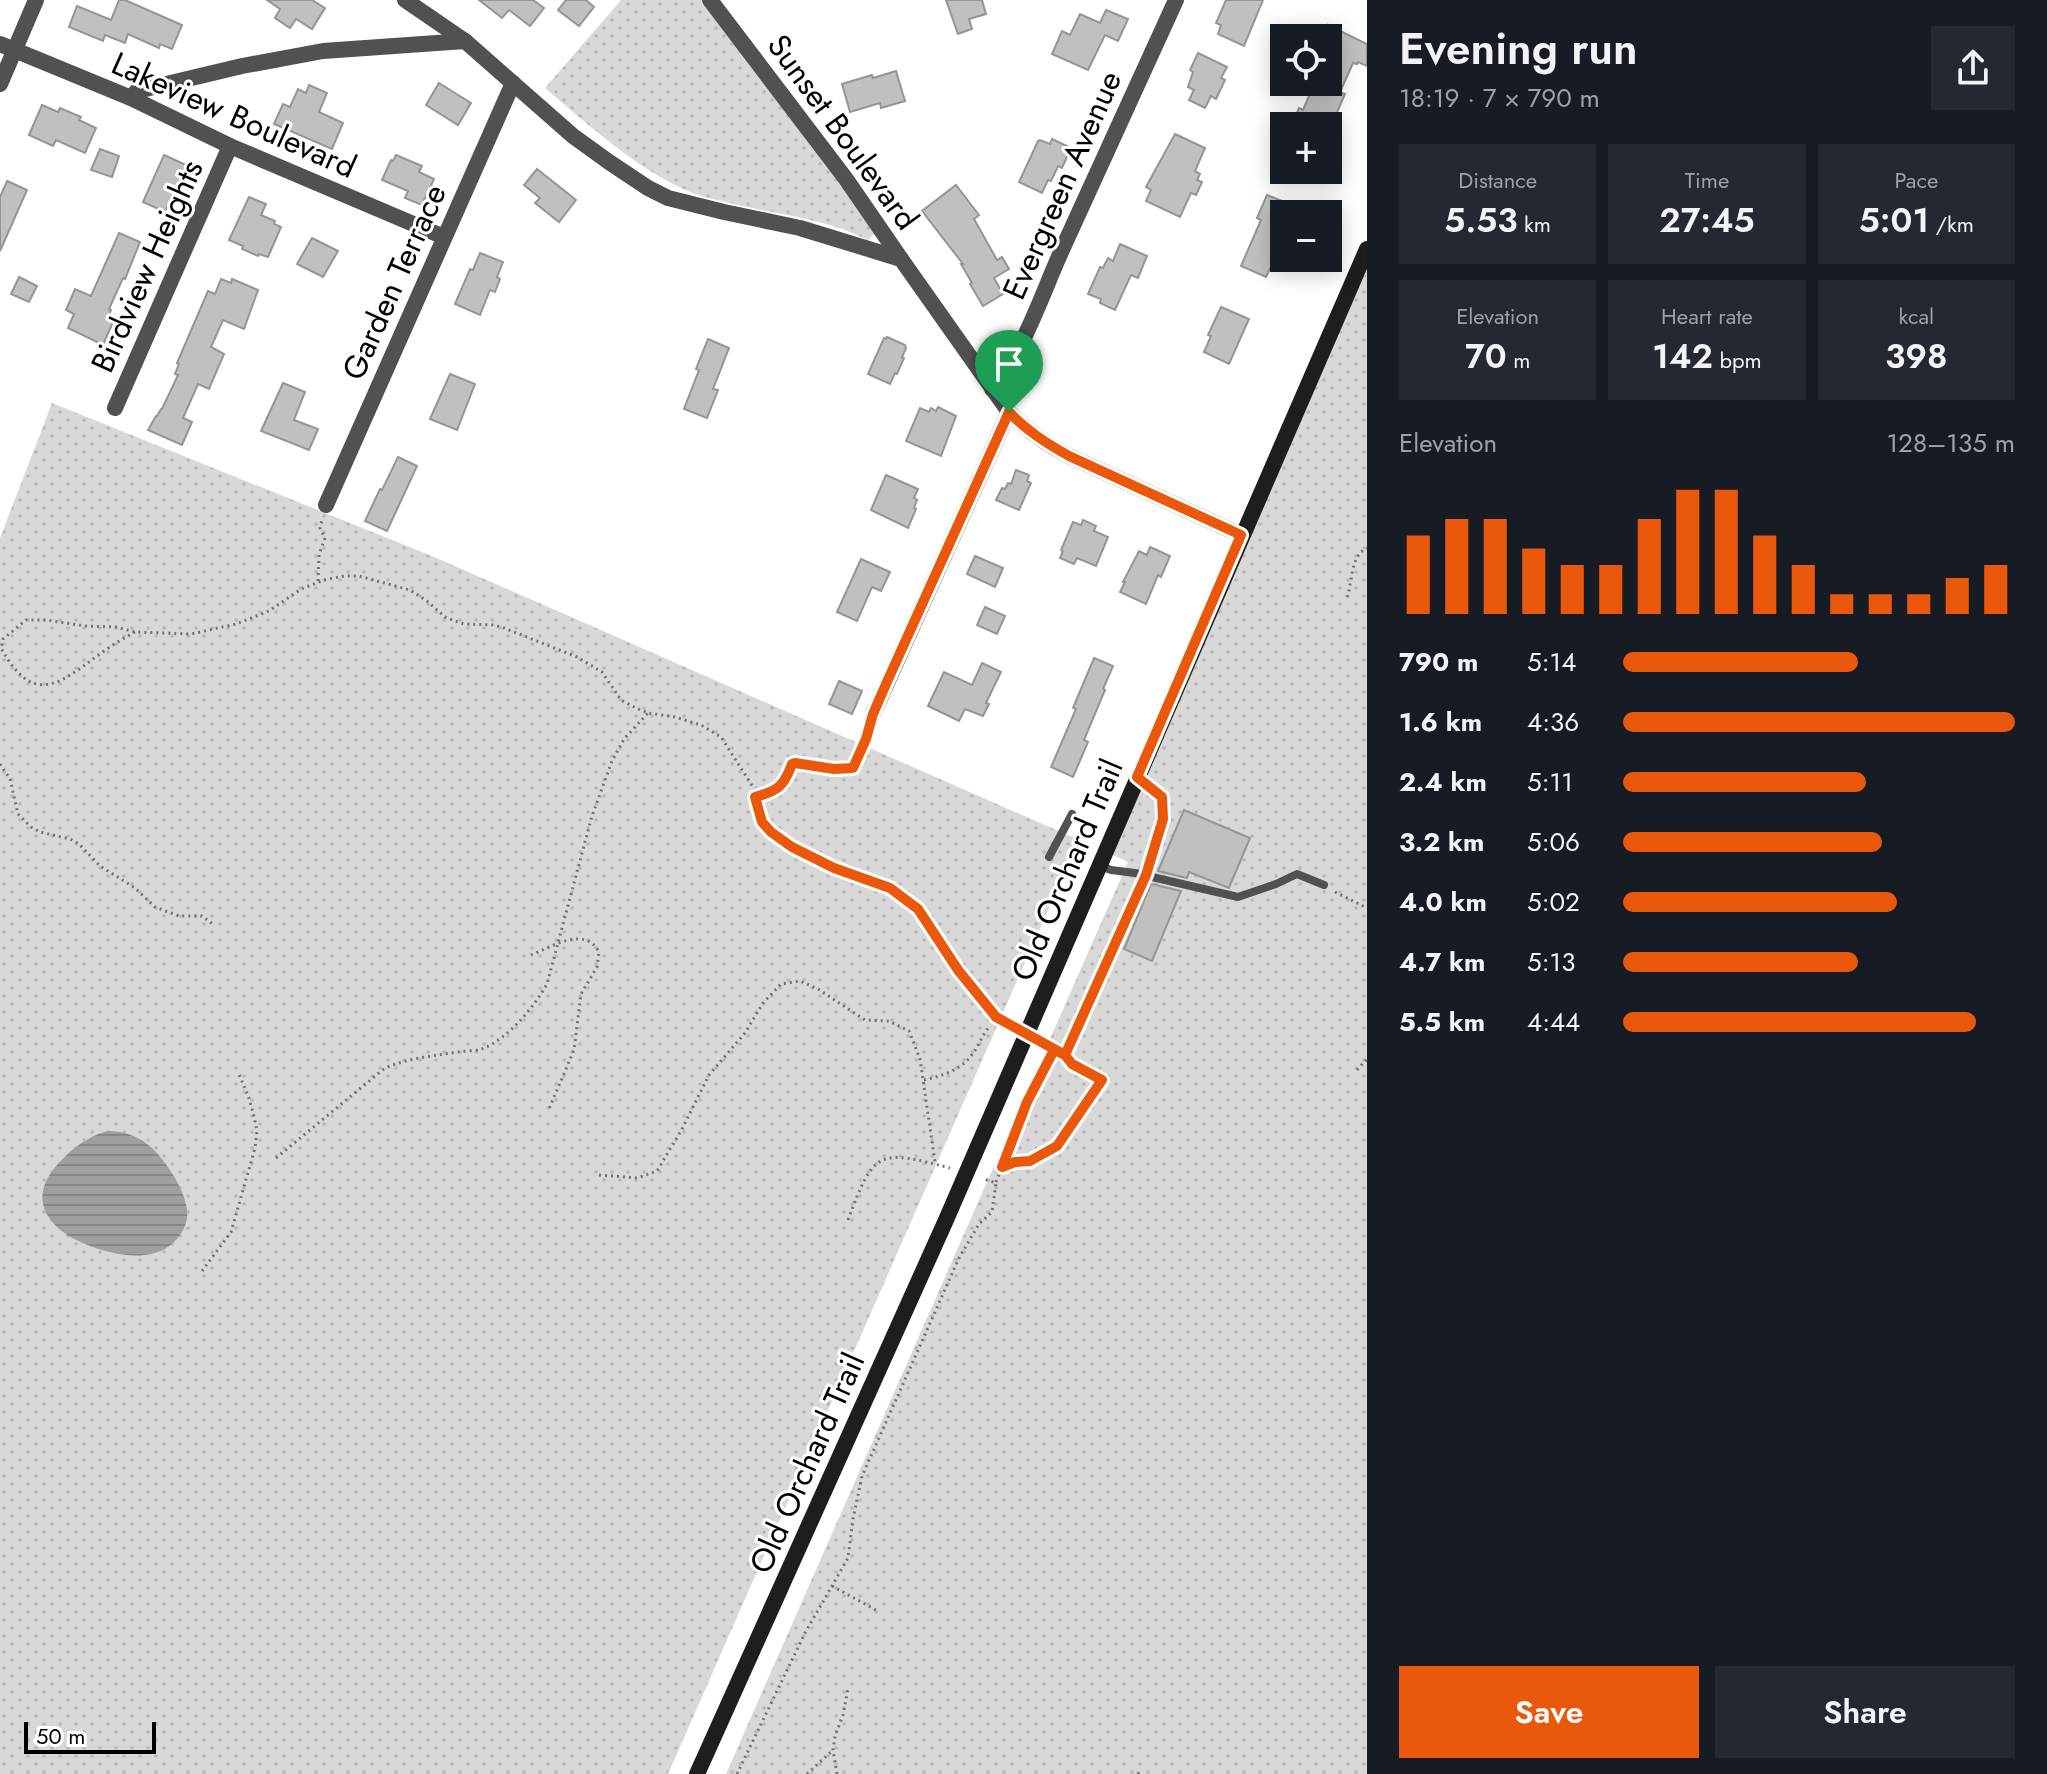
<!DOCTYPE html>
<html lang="en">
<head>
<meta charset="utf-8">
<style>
	:root { --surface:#171b24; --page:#242831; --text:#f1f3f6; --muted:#9ea1a6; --accent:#ea580c }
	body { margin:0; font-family:Jost,sans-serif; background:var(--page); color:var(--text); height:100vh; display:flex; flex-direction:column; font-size:30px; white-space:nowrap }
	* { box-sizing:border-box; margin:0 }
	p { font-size:26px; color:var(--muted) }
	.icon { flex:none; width:44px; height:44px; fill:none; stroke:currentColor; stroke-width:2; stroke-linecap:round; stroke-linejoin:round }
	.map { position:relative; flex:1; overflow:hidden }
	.drawer { display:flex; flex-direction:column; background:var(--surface); width:680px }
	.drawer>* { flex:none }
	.fabs { position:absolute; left:1270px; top:24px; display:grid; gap:16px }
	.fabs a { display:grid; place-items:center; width:72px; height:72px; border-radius:0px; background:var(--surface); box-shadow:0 4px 20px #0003; font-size:40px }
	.scale { position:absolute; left:24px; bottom:20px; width:132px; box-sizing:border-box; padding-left:8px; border:4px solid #000; border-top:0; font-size:22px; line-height:28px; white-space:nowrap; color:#000; -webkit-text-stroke:6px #fff; paint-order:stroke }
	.pin { position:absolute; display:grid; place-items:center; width:68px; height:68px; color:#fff; margin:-82px -34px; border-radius:50% 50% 50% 0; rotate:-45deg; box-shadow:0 0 8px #0007 }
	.pin .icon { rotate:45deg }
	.round { display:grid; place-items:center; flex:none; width:84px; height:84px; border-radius:0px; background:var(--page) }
	.summary { display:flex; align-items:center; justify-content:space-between; height:136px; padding:0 32px }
	h1 { font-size:44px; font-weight:600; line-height:60px }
	.stats { display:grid; grid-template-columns:repeat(3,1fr); gap:12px; height:136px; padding:8px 32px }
	.stats div { display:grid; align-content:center; border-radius:0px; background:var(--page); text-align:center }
	.stats b { font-size:34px; font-weight:600 }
	.stats small { font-size:22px; font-weight:400 }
	.stats p { font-size:22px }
	.chart { height:224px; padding:16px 32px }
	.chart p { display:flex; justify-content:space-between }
	.chart svg { width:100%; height:144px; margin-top:8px; stroke:var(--accent); stroke-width:6 }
	.action { display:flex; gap:16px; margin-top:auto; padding:16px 32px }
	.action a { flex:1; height:92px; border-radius:0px; background:var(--accent); color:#fff; font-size:32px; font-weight:600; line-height:92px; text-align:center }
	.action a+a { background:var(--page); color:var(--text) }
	ul { padding:0 32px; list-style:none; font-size:26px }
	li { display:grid; grid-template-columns:128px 96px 1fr; align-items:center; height:60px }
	li i { height:20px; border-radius:10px; background:var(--accent) }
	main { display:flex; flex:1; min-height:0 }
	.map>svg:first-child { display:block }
	.grass { fill:url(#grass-dots) }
	.water { fill:url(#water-rules) }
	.building { fill:#c0c0c0; stroke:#959595; stroke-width:2 }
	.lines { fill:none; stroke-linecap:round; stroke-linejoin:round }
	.path { stroke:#737373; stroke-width:3; stroke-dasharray:2 4; stroke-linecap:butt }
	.lane { stroke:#515151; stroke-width:8 }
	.street { stroke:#515151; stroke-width:16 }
	.secondary { stroke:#1e1e1e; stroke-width:16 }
	.route-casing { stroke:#fff; stroke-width:16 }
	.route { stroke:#ea580c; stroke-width:10 }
	.labels { text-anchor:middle; stroke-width:6; stroke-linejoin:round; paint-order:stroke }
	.street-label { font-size:32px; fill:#000; stroke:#fff }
</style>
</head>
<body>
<main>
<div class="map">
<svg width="1367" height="1774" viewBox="0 0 1367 1774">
	<defs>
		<pattern id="grass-dots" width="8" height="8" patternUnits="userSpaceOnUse" patternTransform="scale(2)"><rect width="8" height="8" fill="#d8d8d8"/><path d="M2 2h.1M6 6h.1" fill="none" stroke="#b8b8b8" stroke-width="1.8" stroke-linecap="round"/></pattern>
		<pattern id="water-rules" width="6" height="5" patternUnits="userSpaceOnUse" patternTransform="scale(2)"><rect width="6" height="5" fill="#9f9f9f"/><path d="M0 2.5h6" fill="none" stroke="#878787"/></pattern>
	</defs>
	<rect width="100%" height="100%" fill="#fff"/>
	<g class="grass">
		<path d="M621,0H703L877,231L868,240C822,217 775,215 726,202C714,199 701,197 690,192C635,168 590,126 545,88Z"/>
		<polygon points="1367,270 1367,1774 726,1774 1128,862 1104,851"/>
		<polygon points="52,403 432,556 1079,840 668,1774 0,1774 0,538"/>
	</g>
	<path class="water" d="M107,1131C122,1131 136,1135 147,1144C165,1157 194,1201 186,1223C170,1267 119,1258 85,1244C49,1229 26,1200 57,1165C71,1149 87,1137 107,1131Z"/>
	<g class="building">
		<polygon points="119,0 125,0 182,25 172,49 160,44 159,48 128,34 125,43 105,35 103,41 69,27 77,6 111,20"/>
		<polygon points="267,0 312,0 325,8 312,29 296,19 290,28 275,18 280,9"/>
		<polygon points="479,0 533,0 544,8 530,26 509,10 502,18"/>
		<polygon points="566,0 586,0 594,7 579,26 558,10"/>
		<polygon points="946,0 982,0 986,14 969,19 972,29 958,34"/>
		<polygon points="1226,0 1263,0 1244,46 1218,34 1221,25 1216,23"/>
		<polygon points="1106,10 1128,19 1118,41 1105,35 1088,70 1052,54 1062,31 1070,35 1080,14 1100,23"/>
		<polygon points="1328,25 1367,44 1367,66 1358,62 1357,64 1353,63 1340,92 1345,94 1331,126 1291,126 1299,108 1303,110 1315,82 1328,82"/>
		<polygon points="1198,53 1227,67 1221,78 1225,80 1216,99 1211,96 1205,108 1189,100 1194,90 1188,87 1193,72 1190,70"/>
		<polygon points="896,71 905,101 881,108 880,103 850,112 842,84 872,75 873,78"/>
		<polygon points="439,83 471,103 458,125 426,105"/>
		<polygon points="309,85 327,93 319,112 343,123 332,149 274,124 283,104 290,107 298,89 306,93"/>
		<polygon points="42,105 58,112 60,108 81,117 79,120 96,128 85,153 56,140 53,146 29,135"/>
		<polygon points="1175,134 1205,148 1195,171 1200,174 1197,180 1202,182 1196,195 1191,193 1180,217 1146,201 1151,190 1146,187"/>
		<polygon points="1052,139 1071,148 1062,168 1058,166 1051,181 1048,180 1042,193 1019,182 1038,141 1040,140 1050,144"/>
		<polygon points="100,149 119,156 112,177 91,170"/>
		<polygon points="164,155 186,165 165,212 143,202"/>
		<polygon points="396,155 422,166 419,172 434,179 422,205 405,198 408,191 382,180 391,160 393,161"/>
		<polygon points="537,169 576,200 559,222 535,203 540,198 524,185"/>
		<polygon points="7,181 27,190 0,251 0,197"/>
		<polygon points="956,185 979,215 974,219 997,260 1002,257 1009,269 994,278 1003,294 983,306 970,284 972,283 961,264 963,264 922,211"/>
		<polygon points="1267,195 1292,205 1288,214 1284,214 1284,234 1278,247 1280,248 1266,277 1241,266 1261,220 1257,218"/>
		<polygon points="249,197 266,204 261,215 275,221 274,224 281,227 268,257 259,254 258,256 242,249 243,246 229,240"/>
		<polygon points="119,233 140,242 125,279 123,278 109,309 111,310 107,320 113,322 103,345 68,328 74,314 66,310 75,289 91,296"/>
		<polygon points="312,238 338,251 323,277 297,264"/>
		<polygon points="1120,244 1147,256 1138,278 1131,275 1115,310 1100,303 1101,299 1088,294 1100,267 1103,268 1108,258 1113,261"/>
		<polygon points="480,253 503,262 497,277 500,279 495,292 490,290 480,315 455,304 470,269 473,270"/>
		<polygon points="19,277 37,286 29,302 11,294"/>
		<polygon points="221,279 231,283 232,279 258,290 244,329 223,320 211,347 224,354 209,389 198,384 183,418 192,422 182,445 148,430 156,416 157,416 161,409 162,409 178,375 175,374 179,364 177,363 208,291 215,294"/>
		<polygon points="1221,307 1249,319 1229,364 1204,352 1211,336 1208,335"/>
		<polygon points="887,337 905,345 906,348 902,357 904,358 897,374 895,373 890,384 868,374 884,338 886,339"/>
		<polygon points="708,339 729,348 713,389 718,390 707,418 684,409 699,370 696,369"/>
		<polygon points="450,374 475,384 457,430 430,419"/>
		<polygon points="283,383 305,392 294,420 318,429 309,450 261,431"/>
		<polygon points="938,407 956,416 941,456 906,441 920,408 929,412 931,408 936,411"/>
		<polygon points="398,457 417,466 387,531 365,521 380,489 382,490"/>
		<polygon points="1016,470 1029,475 1027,481 1031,483 1019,510 996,500 1002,488 1005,489 1008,483 1011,484"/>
		<polygon points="886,475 918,489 914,498 917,500 914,508 916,509 908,528 871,510"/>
		<polygon points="1083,520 1096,526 1094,531 1108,537 1096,566 1077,558 1074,564 1060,558 1063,551 1061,550 1073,522 1081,525"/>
		<polygon points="1150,547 1170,556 1161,577 1158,575 1146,604 1120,592 1125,582 1123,582 1139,551 1147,555"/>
		<polygon points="975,556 1003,568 995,587 967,574"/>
		<polygon points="861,559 890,572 881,591 872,587 857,621 837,612"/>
		<polygon points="985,607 1005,616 997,634 977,625"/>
		<polygon points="1094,658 1113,666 1103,689 1105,690 1084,740 1088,742 1073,777 1051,767 1076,709 1073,708"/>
		<polygon points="982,663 1001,672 986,703 989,704 983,716 965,709 959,721 928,706 944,672 972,685"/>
		<polygon points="839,681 862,691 852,714 829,704"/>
		<polygon points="1184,810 1250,838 1229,888 1189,872 1187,878 1158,871"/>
		<polygon points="1151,884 1181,891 1152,961 1124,949"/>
	</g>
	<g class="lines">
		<g class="path">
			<polyline points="318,581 319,555 325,538 320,528 322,520"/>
			<path d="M1347,597C1353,581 1350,556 1367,548"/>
			<path d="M135,632C122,639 109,647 97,656C56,687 32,704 1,648L3,639L26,620H46L85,626L116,627L135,632L191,634L236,624L269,611L301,589L324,580L344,576H359L410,590L427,601L445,617L452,620L464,624L493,625L504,628L577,657L602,672L621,700L636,708L648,713L675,717L701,725L721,737L753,787L762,822L771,832L792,847L834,868L890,888L908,902"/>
			<polyline points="0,764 10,779 18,814 31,827 40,832 70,839 79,844 100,866 135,888 155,907 179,916 202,916 214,925"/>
			<path d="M755,797C778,791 784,786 792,764L795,763L834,769L853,768L869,729"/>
			<polyline points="1335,892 1367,908"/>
			<path d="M531,955C551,947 585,925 599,952L597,967L581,994L574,1050L549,1109"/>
			<polyline points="1357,1070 1367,1059"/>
			<path d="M924,1080C941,1076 959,1071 971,1056C978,1047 982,1036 989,1027"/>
			<path d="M276,1158L385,1068C409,1058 432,1056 458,1052C465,1051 475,1051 482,1049C508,1039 534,1007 547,984L592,816L612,761L624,739L648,713"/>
			<polyline points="1002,1167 1027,1102 1049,1060"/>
			<polyline points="599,1175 637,1178 657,1171 682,1129 709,1075 745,1033 763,1003 781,984 800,981 818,989 865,1020 889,1021 909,1031 920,1059 935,1162"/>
			<polyline points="996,1182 1002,1167 1015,1162 1030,1161 1057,1146 1095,1090"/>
			<path d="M848,1220C874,1150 878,1149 950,1168"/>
			<polyline points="202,1271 231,1232 255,1148 257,1131 254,1116 249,1098 238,1072"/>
			<polyline points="832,1586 876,1610"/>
			<polyline points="737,1774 805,1633 848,1558 853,1519 862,1476 959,1258 979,1224 992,1212 996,1183 984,1179"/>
			<polyline points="807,1774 833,1750"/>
			<polyline points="837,1774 833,1750 835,1736 843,1715 848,1688"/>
			<polyline points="1138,1774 1140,1769"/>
		</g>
		<g class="lane">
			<polyline points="1049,857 1072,814"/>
			<polyline points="1100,866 1111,870 1135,873 1238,897 1276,884 1297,874 1324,885"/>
			<polyline points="918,909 958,970 996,1017 1065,1055"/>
			<polyline points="1102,1080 1072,1064 1065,1055 1146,875 1163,819 1162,797 1138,777"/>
		</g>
		<g class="street">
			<path d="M405,0L465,41L573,136L609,162L648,188L668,198L724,212L800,228L901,259L1009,412C1027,431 1046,444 1069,456L1241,535"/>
			<polyline points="710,0 846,179 901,259"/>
			<polyline points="0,44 131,98 230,146 444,237"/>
			<polyline points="0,84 36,0"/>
			<polyline points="131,98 137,91 242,66 323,51 465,41"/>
			<path d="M992,389C1025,348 1040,299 1061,252C1099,168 1138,84 1176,0"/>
			<polyline points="115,408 230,146"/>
			<polyline points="326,505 513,83"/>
			<polyline points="873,714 1009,412"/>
		</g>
		<polyline class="secondary" points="697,1774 946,1220 1367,249"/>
	</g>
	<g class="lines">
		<defs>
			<path id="route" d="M1009,412L886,684L873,714L866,739L853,768L834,769L795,763L792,764C784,786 778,791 755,797L762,822L771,832L792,847L834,868L890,888L918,909L958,970L996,1017L1065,1055L1072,1064L1102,1080L1057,1146L1030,1161L1015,1162L1002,1167L1027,1102L1054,1050L1065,1055L1146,875L1163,819L1162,797L1137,777L1241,535L1069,456C1046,443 1027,431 1009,412"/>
		</defs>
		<use href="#route" class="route-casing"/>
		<use href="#route" class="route"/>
	</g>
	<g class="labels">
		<g class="street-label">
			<text transform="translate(234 115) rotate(24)" y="11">Lakeview Boulevard</text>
			<text transform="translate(843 132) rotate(54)" y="11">Sunset Boulevard</text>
			<text transform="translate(1062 185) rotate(-66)" y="11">Evergreen Avenue</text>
			<text transform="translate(147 266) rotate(-66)" y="11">Birdview Heights</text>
			<text transform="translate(394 282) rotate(-66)" y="11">Garden Terrace</text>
			<text transform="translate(1067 870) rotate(-67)" y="11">Old Orchard Trail</text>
			<text transform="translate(807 1463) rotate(-66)" y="11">Old Orchard Trail</text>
		</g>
	</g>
</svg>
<div class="fabs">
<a><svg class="icon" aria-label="locate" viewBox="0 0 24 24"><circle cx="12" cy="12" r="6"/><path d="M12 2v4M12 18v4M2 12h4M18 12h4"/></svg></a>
<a>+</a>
<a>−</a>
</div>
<div class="scale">50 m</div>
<div class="pin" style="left:1009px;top:412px;background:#1e9e55"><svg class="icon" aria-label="arrive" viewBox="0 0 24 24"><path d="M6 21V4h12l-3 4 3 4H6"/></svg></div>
</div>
<section class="drawer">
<div class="summary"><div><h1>Evening run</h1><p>18:19 · 7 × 790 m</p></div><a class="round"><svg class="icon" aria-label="share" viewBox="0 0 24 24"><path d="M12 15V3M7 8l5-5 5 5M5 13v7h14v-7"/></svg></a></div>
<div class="stats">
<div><p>Distance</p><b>5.53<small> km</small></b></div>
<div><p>Time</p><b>27:45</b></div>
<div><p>Pace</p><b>5:01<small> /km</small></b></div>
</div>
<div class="stats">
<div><p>Elevation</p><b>70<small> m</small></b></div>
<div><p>Heart rate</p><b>142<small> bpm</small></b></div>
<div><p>kcal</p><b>398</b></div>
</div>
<div class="chart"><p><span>Elevation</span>128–135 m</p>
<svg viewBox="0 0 160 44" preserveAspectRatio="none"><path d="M5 44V20M15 44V15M25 44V15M35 44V24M45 44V29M55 44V29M65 44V15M75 44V6M85 44V6M95 44V20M105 44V29M115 44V38M125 44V38M135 44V38M145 44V33M155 44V29"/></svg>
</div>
<ul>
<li><b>790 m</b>5:14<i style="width:60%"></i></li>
<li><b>1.6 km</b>4:36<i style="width:100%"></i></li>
<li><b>2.4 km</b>5:11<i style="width:62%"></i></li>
<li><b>3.2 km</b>5:06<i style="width:66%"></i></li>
<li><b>4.0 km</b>5:02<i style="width:70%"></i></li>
<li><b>4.7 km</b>5:13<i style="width:60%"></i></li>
<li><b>5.5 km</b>4:44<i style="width:90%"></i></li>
</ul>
<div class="action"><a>Save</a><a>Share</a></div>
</section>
</main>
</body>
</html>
